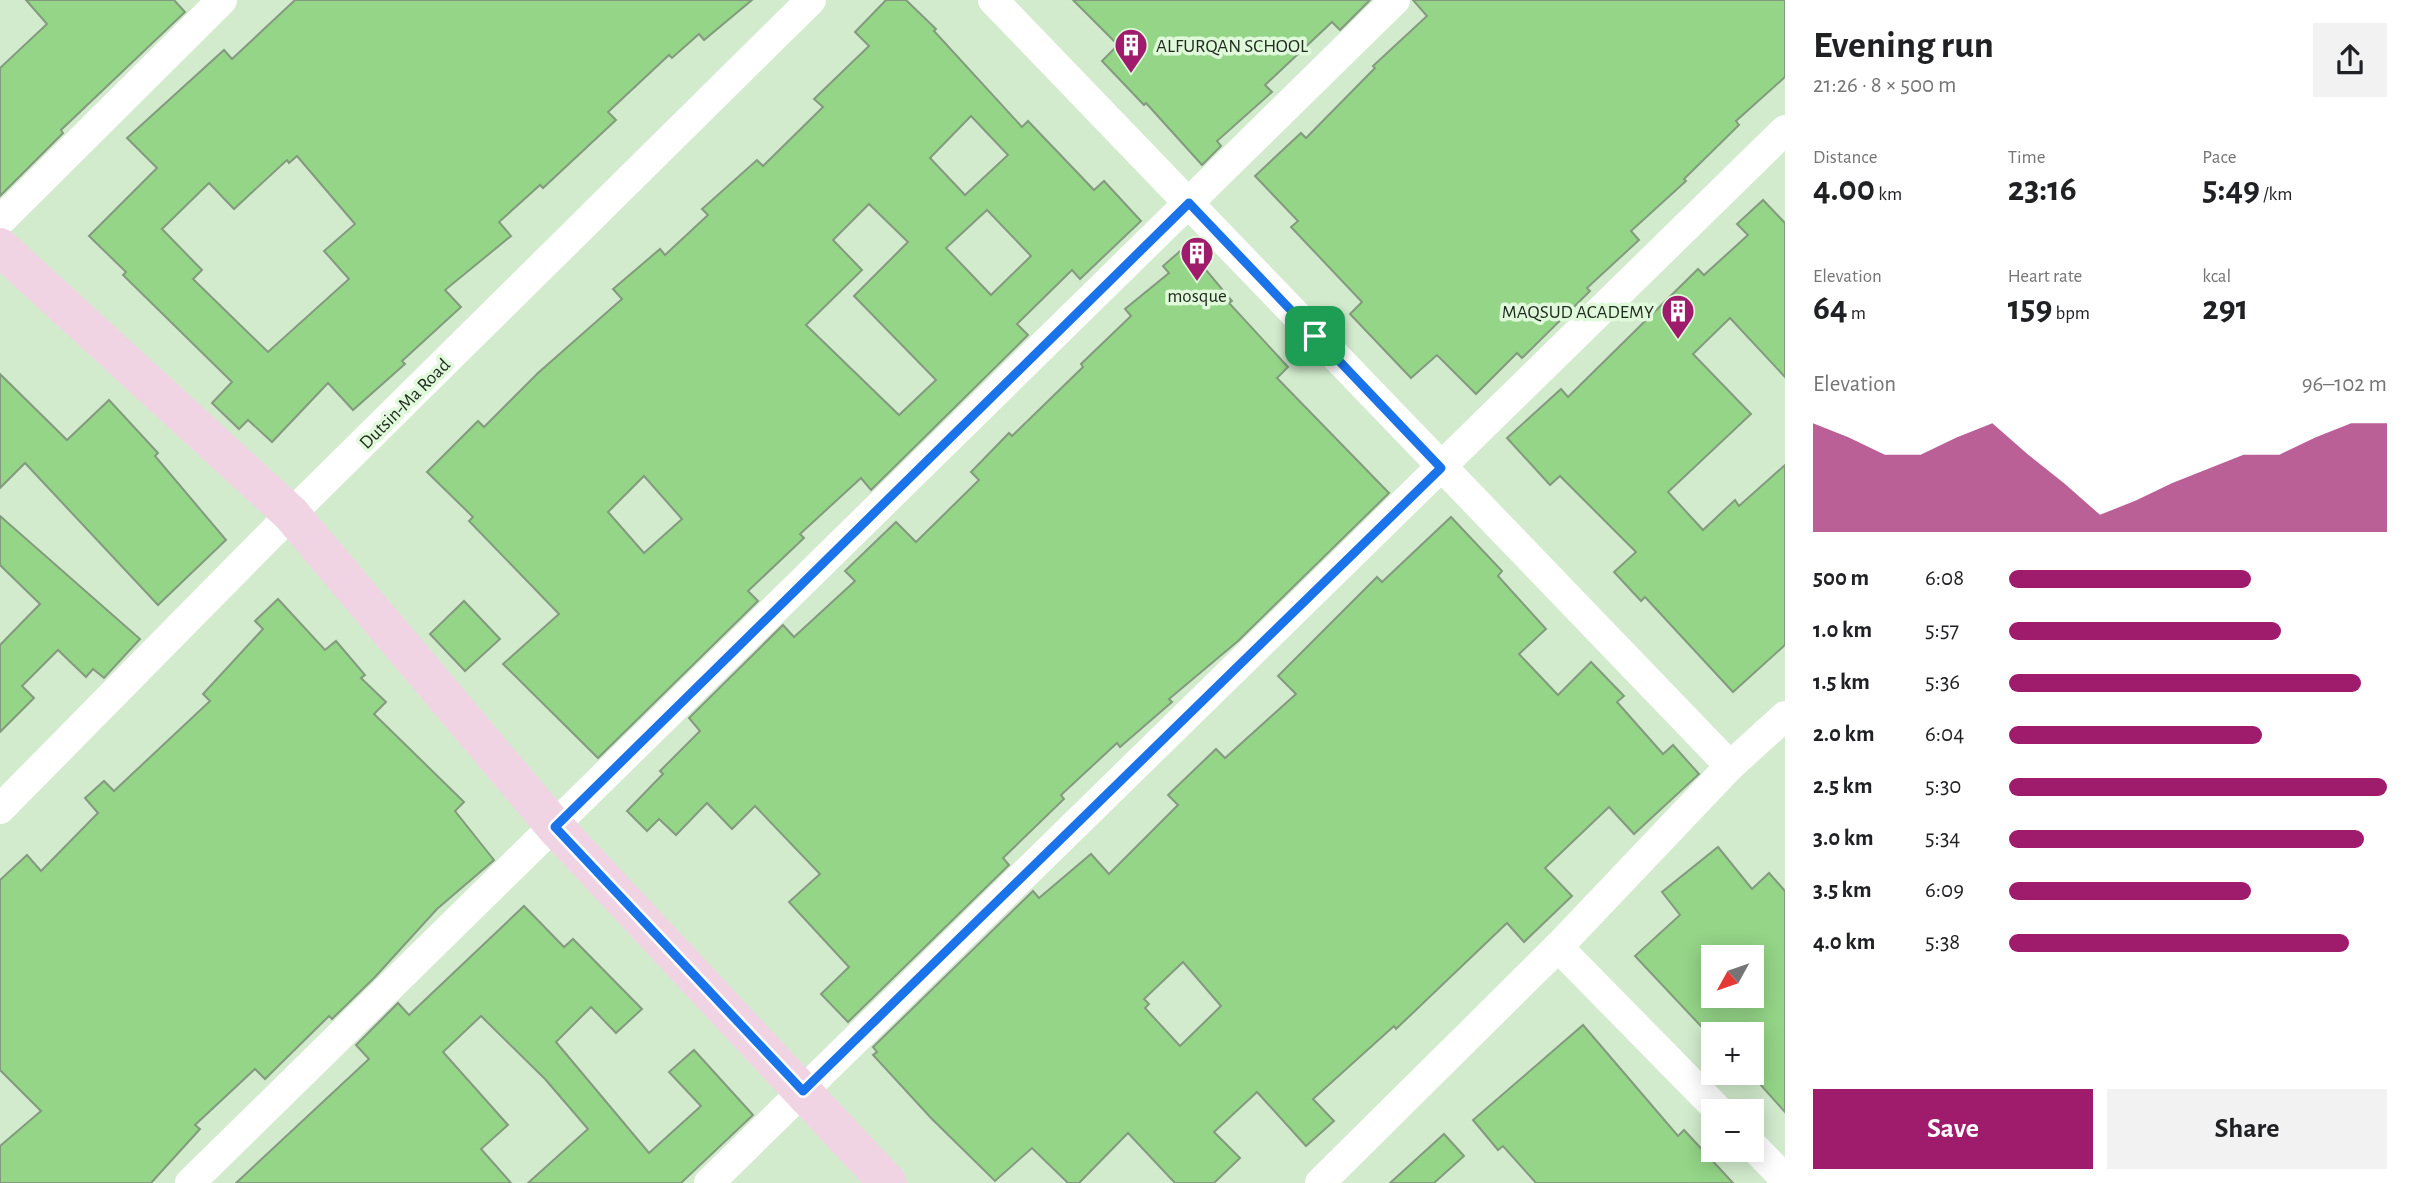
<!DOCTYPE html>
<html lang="en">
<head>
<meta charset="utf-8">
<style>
	:root { --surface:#fff; --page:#f2f2f2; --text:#202124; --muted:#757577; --accent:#9f1c6c }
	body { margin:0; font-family:"Alegreya Sans",sans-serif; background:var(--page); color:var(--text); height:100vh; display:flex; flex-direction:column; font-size:26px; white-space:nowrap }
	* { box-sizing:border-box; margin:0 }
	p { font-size:23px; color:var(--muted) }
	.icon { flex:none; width:38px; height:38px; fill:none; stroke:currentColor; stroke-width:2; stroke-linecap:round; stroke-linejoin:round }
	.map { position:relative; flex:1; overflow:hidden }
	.sheet { display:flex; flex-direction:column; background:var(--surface); width:630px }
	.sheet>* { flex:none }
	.needle { width:46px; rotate:230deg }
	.fabs { position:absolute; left:1701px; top:945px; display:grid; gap:14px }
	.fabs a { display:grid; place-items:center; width:63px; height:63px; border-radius:0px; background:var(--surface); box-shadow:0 4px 18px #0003; font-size:35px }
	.pin { position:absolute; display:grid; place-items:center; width:60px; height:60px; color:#fff; margin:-30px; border-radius:14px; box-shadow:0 4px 10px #0006 }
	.round { display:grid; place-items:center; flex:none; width:74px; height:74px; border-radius:0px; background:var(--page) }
	.head { display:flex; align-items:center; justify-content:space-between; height:119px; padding:0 28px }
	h1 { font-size:38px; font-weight:700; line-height:52px }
	.stats { display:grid; grid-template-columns:repeat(3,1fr); gap:10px; height:119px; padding:7px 28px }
	.stats div { display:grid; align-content:center }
	.stats b { font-size:35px; font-weight:700 }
	.stats small { font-size:19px; font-weight:400 }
	.stats p { font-size:19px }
	.chart { height:196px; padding:14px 28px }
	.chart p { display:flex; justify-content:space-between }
	.chart svg { width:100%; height:126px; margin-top:7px; fill:var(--accent); opacity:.7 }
	.primary-button { display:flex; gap:14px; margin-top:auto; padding:14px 28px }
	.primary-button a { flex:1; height:80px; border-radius:0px; background:var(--accent); color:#fff; font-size:28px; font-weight:700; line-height:80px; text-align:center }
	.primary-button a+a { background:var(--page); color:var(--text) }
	ul { padding:0 28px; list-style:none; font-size:23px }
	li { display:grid; grid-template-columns:112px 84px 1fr; align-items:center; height:52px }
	li i { height:18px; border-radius:9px; background:var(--accent) }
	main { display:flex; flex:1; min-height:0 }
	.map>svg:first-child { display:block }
	.building { fill:#94d587; stroke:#839a7e; stroke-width:2; fill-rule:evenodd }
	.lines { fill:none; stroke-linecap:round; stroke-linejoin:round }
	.street { stroke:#fff; stroke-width:30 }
	.secondary { stroke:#f1d4e3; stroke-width:38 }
	.route-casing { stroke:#fff; stroke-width:14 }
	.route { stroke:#1a73e8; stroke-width:9 }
	.labels { text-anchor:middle; stroke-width:7; stroke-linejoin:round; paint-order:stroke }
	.poi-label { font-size:19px; fill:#1f291d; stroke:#dff9da; text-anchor:start }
	.street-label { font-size:19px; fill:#1f291d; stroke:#dff9da }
</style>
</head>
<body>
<main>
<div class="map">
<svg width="1785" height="1183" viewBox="0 0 1785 1183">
	<rect width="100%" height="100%" fill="#d2ebcd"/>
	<g class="building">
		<polygon points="26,0 174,0 185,12 61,130 63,133 0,196 0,68 47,24"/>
		<path d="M295,0H752L704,40L699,34L672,58L669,55L608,112L616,120L543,188L540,185L499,222L511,236L445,290L461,307L402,361L405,364L353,410L328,383L272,442L248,420L239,429L212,403L232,382L123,275L126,272L89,236L157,168L127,138L224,50L232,59ZM297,156L355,224L324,251L349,279L268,352L193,279L202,270L162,229L209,183L234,209L287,160L289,163Z"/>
		<path d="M886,0H906L936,29L934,31L1022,127L1028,121L1094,190L1104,181L1141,221L1080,279L1072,270L1017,324L1028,335L871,490L861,478L800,534L804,538L748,591L758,601L598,758L503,664L559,614L469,521L473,517L427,472L478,421L484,427L538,373L622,299L613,289L660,249L665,255L708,215L702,209L757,160L763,166L823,107L814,99L869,46L855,32ZM971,116L1008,155L965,195L930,158ZM869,204L908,242L854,296L936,380L899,415L806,325L862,270L833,240ZM987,210L1031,256L991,295L946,248ZM644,476L682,519L644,553L608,512Z"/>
		<polygon points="1073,0 1370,0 1340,30 1332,22 1265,85 1272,92 1217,141 1221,146 1202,165 1146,103 1144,105 1102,61 1118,45"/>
		<polygon points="1413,0 1785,0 1785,77 1736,121 1739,125 1684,179 1686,181 1631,231 1639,240 1587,288 1590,291 1522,358 1517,353 1476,394 1437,355 1411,378 1350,314 1362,302 1291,227 1298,221 1255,176 1301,133 1306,138 1375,68 1373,66 1427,16"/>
		<polygon points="1763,200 1785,223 1785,377 1730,318 1693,354 1751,414 1668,492 1703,530 1735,500 1739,506 1785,465 1785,645 1733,692 1645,597 1641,601 1614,572 1636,552 1560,476 1550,485 1507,438 1561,389 1568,397 1698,269 1704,275 1748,235 1737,224"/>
		<polygon points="1186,246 1232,301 1229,303 1288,367 1277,378 1389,493 1238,641 1169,699 1172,702 1120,747 1117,743 1061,795 1064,799 1003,858 1009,865 848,1022 821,994 849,967 789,902 820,874 755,806 732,829 707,803 676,835 659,819 647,831 627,811 663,774 660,771 700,731 689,718 783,625 794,637 855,581 845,571 896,522 916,542 979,480 971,472 1009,433 1012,436 1083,367 1081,364 1131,316 1125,309 1169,273 1163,266"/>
		<polygon points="0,374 67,440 109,400 158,453 155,456 226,540 158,605 25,463 0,488"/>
		<polygon points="0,516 140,639 104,678 93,669 86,677 58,650 22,686 34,698 0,732 0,645 40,604 0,565"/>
		<path d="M1451,517L1502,571L1498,576L1546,629L1519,654L1558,695L1591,662L1624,696L1617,702L1663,754L1673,745L1699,774L1634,834L1609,807L1545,868L1572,896L1524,942L1507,923L1396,1029L1394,1026L1313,1099L1334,1121L1306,1146L1257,1092L1214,1132L1240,1158L1214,1183H1175L1128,1133L1079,1183H1068L1032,1148L995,1181L931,1118L873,1055L877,1052L873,1047L1033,891L1039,898L1091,854L1109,874L1178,805L1168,795L1216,749L1225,758L1296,694L1278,676L1377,577L1382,582ZM1183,962L1221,1006L1180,1046L1145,1008L1149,1004L1144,999Z"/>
		<polygon points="278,599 325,650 336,641 365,675 361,678 386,702 374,714 464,802 455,811 494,860 437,909 375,977 332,1019 329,1016 265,1079 255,1069 195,1125 200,1129 151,1183 0,1183 0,1146 41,1111 0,1070 0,880 27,855 41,871 98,813 85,798 104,781 114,791 210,701 203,694 263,629 255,621"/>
		<polygon points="464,601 500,639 465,671 430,634"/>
		<path d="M1718,847L1752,889L1769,873L1785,891V1112L1750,1073L1752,1034H1713V1039L1635,956L1680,915L1662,892ZM1713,957H1752V996H1713Z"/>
		<polygon points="524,906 564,947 573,939 642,1009 616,1033 591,1007 556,1042 649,1153 701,1106 669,1072 694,1050 753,1115 681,1183 528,1183 588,1129 545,1079 481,1016 443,1052 508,1125 481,1149 511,1183 236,1183 369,1059 356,1045 398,1003 409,1015"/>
		<polygon points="1583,1025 1678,1136 1684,1130 1733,1183 1536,1183 1503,1146 1498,1150 1473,1120"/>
		<polygon points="1444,1134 1464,1156 1434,1183 1390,1183"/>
	</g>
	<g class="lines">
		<g class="street">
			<polyline points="993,0 1730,766"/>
			<polyline points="0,221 222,0"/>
			<polyline points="0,809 291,514 811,0"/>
			<polyline points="1558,947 1719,1111"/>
			<polyline points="1752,1145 1785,1179"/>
			<polyline points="190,1183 1395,0"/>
			<polyline points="709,1183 1785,130"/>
			<polyline points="1320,1183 1558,947 1730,766 1785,716"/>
		</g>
		<polyline class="secondary" points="0,247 291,514 555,827 888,1183"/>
	</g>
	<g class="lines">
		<defs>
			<polygon id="route" points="1189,203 1441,468 803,1091 555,827"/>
		</defs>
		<use href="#route" class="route-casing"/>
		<use href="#route" class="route"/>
	</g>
	<defs>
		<symbol id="building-pin" viewBox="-11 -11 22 30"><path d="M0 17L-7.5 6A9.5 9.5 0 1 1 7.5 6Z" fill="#9f1c6c" stroke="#dff9da"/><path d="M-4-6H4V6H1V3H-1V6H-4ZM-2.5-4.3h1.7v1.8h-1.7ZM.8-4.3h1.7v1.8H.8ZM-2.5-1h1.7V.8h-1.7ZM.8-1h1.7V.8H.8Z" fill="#fff"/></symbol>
	</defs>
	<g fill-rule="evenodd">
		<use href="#building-pin" x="1112" y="26" width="38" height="52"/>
		<use href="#building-pin" x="1178" y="234" width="38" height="52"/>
		<use href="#building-pin" x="1659" y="292" width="38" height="52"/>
	</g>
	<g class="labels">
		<g class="poi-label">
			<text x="1156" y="52">ALFURQAN SCHOOL</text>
			<text x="1197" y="302" text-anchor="middle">mosque</text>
			<text x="1654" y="318" text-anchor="end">MAQSUD ACADEMY</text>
		</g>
		<g class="street-label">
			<text transform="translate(404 403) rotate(-45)" y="7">Dutsin-Ma Road</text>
		</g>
	</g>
</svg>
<div class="fabs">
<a><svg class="needle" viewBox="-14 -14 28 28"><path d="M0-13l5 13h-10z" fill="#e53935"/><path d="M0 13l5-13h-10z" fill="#757577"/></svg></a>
<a>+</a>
<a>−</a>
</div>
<div class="pin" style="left:1315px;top:336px;background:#1e9e55"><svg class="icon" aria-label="arrive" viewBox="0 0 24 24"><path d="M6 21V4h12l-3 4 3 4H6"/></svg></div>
</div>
<section class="sheet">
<div class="head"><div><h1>Evening run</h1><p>21:26 · 8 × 500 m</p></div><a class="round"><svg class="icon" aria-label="share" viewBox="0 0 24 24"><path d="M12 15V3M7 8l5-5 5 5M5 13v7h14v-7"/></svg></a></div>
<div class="stats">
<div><p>Distance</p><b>4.00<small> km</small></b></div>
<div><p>Time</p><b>23:16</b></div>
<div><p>Pace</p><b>5:49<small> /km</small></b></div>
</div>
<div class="stats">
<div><p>Elevation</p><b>64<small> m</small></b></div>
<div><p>Heart rate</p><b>159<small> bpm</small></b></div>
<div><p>kcal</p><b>291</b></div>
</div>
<div class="chart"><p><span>Elevation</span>96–102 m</p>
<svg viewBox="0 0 160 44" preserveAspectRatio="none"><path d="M0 44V6L10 11L20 17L30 17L40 11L50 6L60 17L70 27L80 38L90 33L100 27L110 22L120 17L130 17L140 11L150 6L160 6V44z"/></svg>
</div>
<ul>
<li><b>500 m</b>6:08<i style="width:64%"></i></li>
<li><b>1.0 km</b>5:57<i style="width:72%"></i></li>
<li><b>1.5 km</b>5:36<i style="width:93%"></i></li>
<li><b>2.0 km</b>6:04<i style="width:67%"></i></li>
<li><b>2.5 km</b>5:30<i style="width:100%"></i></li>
<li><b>3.0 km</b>5:34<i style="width:94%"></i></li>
<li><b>3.5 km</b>6:09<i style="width:64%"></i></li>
<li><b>4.0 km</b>5:38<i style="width:90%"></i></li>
</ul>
<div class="primary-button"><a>Save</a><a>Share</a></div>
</section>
</main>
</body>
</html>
